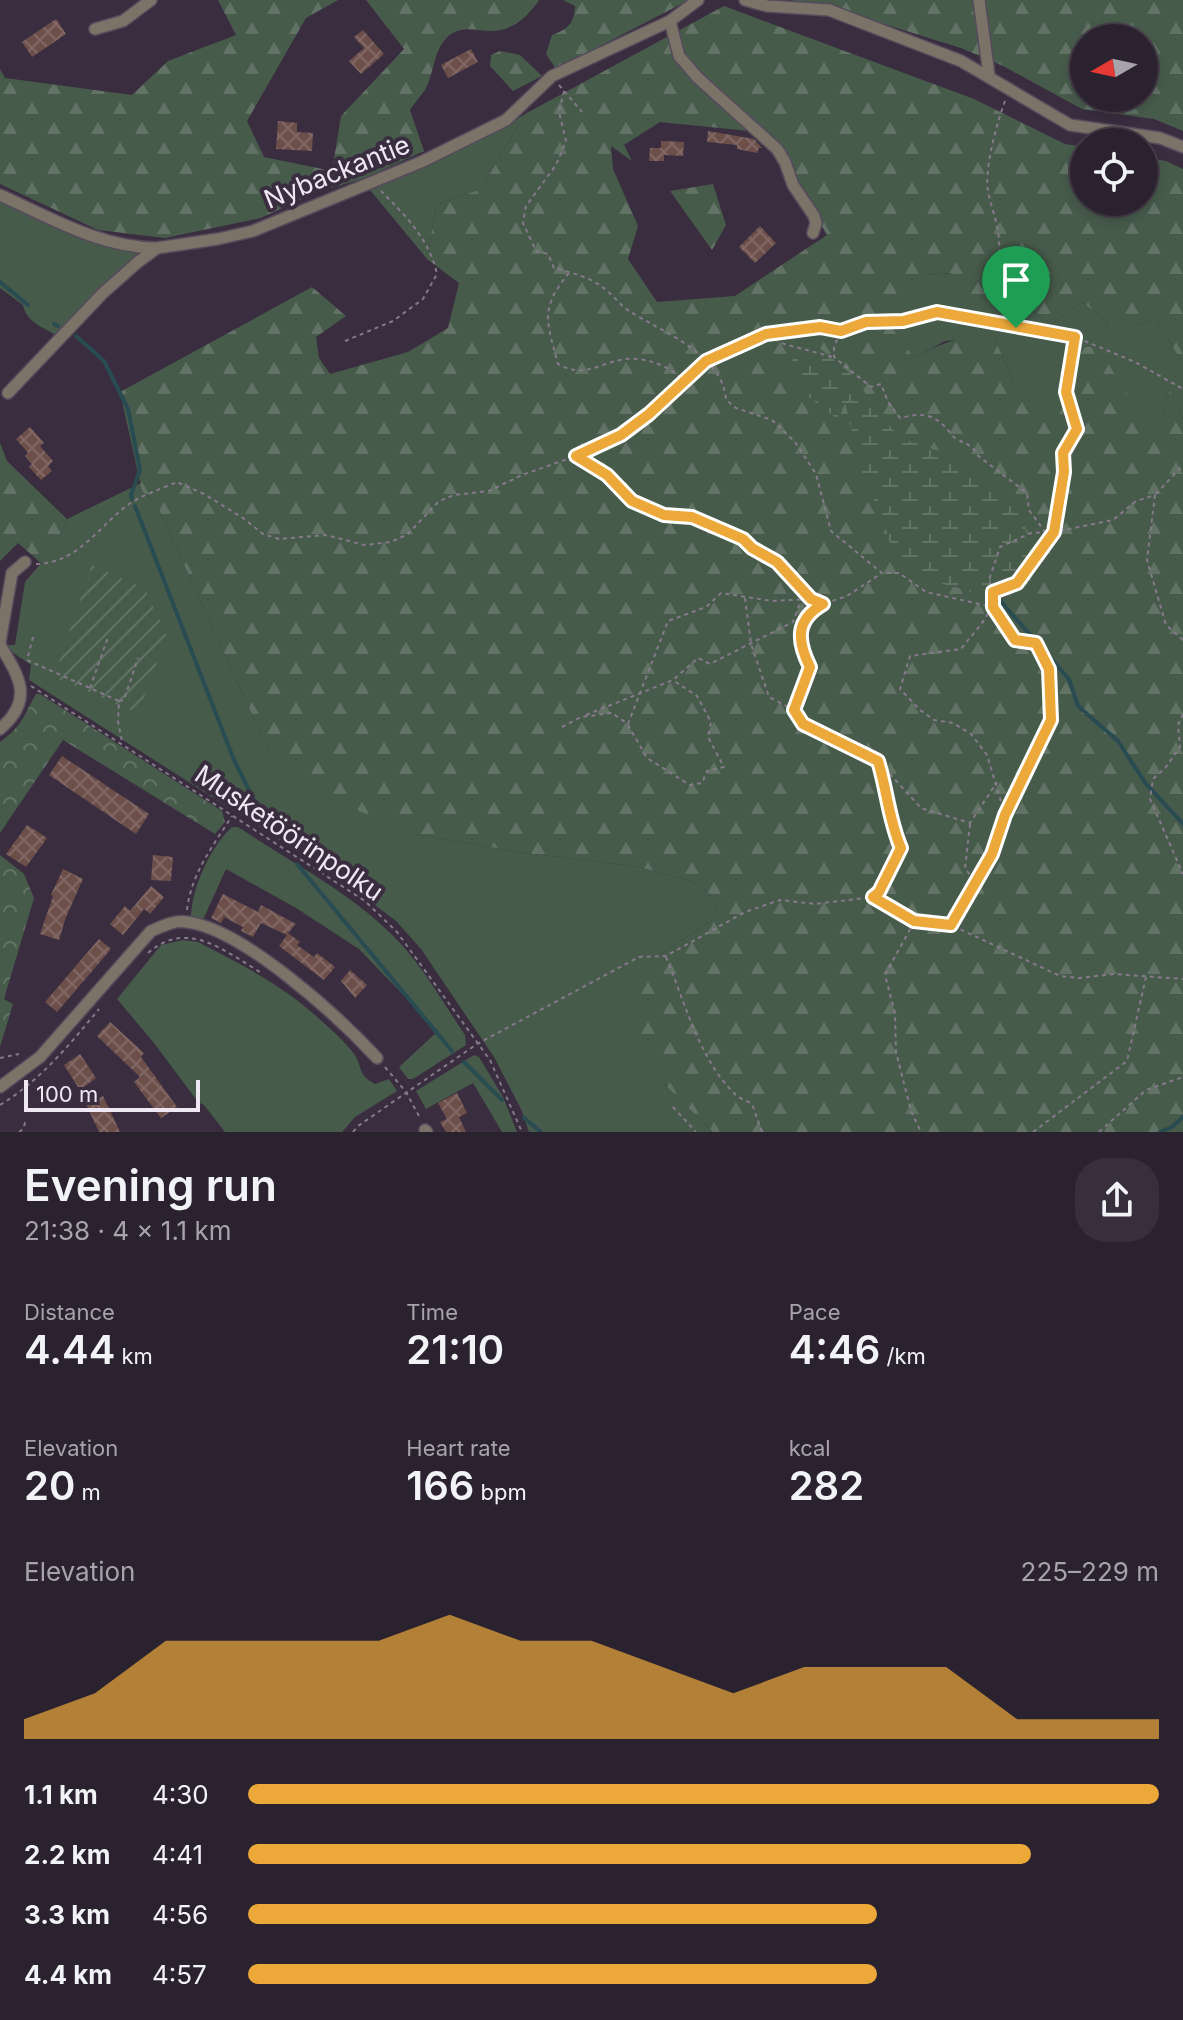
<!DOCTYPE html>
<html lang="en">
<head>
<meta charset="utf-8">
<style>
	:root { --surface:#2b222f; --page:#372f3b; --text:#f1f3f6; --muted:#a6a4aa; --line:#473f4b; --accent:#eca93a }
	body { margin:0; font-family:Inter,sans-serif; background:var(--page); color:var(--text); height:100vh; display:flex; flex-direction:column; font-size:30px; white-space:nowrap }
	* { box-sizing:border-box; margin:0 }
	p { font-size:26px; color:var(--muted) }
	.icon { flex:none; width:44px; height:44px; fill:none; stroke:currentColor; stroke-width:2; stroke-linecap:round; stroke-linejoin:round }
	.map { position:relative; height:1132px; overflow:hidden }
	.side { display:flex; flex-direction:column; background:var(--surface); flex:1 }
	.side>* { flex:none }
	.needle { width:52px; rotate:261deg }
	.controls { position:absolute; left:1070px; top:24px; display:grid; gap:16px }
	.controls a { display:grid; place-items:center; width:88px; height:88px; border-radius:50%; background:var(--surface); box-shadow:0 4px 12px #0003,0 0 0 2px var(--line); font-size:40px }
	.scale { position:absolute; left:24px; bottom:20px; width:176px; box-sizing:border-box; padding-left:8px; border:4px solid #efe8f4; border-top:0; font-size:22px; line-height:28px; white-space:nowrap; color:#efe8f4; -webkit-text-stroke:6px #392d3f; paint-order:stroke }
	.pin { position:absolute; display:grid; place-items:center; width:68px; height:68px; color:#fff; margin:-82px -34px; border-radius:50% 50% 50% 0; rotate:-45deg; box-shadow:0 0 8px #0007 }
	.pin .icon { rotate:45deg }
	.round { display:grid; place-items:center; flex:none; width:84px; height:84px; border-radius:32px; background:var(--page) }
	.summary { display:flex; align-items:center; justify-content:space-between; height:136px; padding:0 24px }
	h1 { font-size:44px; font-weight:600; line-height:60px }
	.metrics { display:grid; grid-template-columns:repeat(3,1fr); gap:12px; height:136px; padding:8px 24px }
	.metrics div { display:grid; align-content:center }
	.metrics b { font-size:40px; font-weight:600 }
	.metrics small { font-size:22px; font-weight:400 }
	.metrics p { font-size:22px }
	.chart { height:224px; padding:16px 24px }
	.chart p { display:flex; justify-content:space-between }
	.chart svg { width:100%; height:144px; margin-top:8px; fill:var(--accent); opacity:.7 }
	ul { padding:0 24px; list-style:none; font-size:26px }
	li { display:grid; grid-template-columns:128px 96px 1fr; align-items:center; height:60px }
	li i { height:20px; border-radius:10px; background:var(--accent) }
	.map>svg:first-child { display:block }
	.grass { fill:#475b4b }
	.forest { fill:url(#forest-firs); fill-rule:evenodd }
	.wetland { fill:url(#wetland-marsh) }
	.park { fill:url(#park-crowns) }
	.garden { fill:url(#garden-furrows) }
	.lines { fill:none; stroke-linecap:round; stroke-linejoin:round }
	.stream { stroke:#294b52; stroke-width:4 }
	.building { fill:url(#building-cross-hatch) }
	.minor-casing { stroke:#564b5c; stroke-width:14 }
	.path { stroke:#847a8a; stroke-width:2; stroke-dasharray:4 4; stroke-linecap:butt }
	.minor { stroke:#7b7268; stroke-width:11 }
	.route-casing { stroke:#fff; stroke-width:16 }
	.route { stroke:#eca93a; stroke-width:10 }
	.labels { text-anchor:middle; stroke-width:8; stroke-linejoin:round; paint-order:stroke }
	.street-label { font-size:26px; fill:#efe8f4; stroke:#392d3f }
</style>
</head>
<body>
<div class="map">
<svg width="1183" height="1132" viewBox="0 0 1183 1132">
	<defs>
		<pattern id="forest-firs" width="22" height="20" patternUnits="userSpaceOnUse" patternTransform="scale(2)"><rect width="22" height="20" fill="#475b4b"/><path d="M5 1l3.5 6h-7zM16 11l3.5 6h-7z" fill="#627366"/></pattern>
		<pattern id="wetland-marsh" width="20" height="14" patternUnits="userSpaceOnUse" patternTransform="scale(2)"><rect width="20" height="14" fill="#475b4b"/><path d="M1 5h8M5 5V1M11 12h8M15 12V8" fill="none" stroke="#627366"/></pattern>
		<pattern id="park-crowns" width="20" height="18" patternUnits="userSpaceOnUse" patternTransform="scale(2)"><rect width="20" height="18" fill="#475b4b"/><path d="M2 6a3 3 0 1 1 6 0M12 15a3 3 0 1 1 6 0" fill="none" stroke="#627366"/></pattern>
		<pattern id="garden-furrows" width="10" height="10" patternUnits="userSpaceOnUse" patternTransform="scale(2)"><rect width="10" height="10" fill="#475b4b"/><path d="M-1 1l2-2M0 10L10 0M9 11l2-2" fill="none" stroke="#627366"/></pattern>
		<pattern id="building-cross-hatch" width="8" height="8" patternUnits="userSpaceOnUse" patternTransform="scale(2)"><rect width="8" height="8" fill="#6d4f4a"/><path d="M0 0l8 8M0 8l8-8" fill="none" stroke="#826865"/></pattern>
	</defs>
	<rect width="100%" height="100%" fill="#392d3f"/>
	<g class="grass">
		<polygon points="525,114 481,189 436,205 427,259 370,190 491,135"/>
		<path d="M0,199C44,219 91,250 140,251L141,255L57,336C43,327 26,322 23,305L0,288Z"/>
		<polygon points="952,273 975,297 1008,292 1051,324 1082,302 1121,332 1155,318 1183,364 1183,419 1168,388 1164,415 1149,428 1049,420 1016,387 994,337 945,341 914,358 882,316 926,275"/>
		<polygon points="141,483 142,491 157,505 269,752 415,834 525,853 634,866 692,881 716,899 715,918 641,967 659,1079 713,1132 529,1132 521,1109 494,1057 421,949 396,921 342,880 29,680 31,665 6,648 6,645 15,645 25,582 57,544 67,519"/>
		<path d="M232,827H238C292,863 356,895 400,943C425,970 444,1004 465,1035L466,1045L413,1079H408L399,1067L438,1031L359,949L296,908L226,869L202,922L191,916C192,887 211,846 232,827Z"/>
		<path d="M183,940L198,942C239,963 280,984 315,1015C327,1026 345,1041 355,1055C363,1069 358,1075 375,1084L389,1079L397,1091L355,1117L342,1132H225L204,1105L198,1102L154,1043L117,999L161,945Z"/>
		<polygon points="474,1055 479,1057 503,1097 517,1132 502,1132 473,1083 426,1109 416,1091"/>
	</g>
	<g class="forest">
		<path d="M218,0H338L306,18L247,121L264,157L332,171L341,116L404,49L366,0H539C529,15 514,30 494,31C480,32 465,25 451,34C433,47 435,72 425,90C420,97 414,103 410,110L424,151L365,178L317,192L261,218L165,238L98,230L0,184V69L5,78L132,95L168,61L236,35Z"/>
		<path d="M563,0H686L687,1L556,69L546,54L552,35C568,29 574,24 575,6Z"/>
		<path d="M789,0H1183V131L1154,119L1082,109L1003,66L961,48L826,6ZM1084,38H1144V98H1084Z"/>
		<path d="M724,6L974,99L1065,144L1084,147V202H1144V157L1166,161L1183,169V364L1155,318L1121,332L1082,302L1051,324L1008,292L975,298L951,273L926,275L883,316L914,358C940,343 963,334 994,337L1016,387L1049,420L1066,349L1097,346L1148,427L1164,415L1168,387L1183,419V1132H713L659,1079L637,1041L638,976L641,967L715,918L716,899L692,881L634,866L525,853L415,834L359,811L269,752L157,505L142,491L120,392L312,287L346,316L316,337L319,358L330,374L408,352L448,328L459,283L427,259L436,205L481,189L525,114ZM660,122L768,133L827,235L735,296L657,302L628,259L638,226L613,169L611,146L632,161L624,145ZM845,401L899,438L855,440Z"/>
		<polygon points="500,51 520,55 542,76 513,91 490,66 491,55"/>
		<polygon points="713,184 726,225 712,250 670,191"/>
		<polygon points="0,443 7,461 67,519 57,544 41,563 18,543 0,561"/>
	</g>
	<polygon class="wetland" points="821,349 851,374 899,438 955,456 995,480 1022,519 1028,538 1032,579 1017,595 990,597 929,580 893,553 885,525 861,471 845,402 839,420 799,390 789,363 800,352"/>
	<g class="park">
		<path d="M36,694H40L222,811L225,822L215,834L63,740L0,833V742C24,724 22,718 36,694Z"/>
		<polygon points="0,855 24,874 34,898 4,999 13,1004 0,1047"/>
	</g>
	<polygon class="garden" points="92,565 145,589 167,636 138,713 54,677"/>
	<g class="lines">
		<g class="stream">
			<polyline points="0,282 28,305"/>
			<polyline points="54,324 58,326"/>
			<polyline points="76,336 104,361 128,409 140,470 131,495 132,499"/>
			<polyline points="135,506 234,760 267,826 276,837"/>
			<polyline points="996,596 1069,679 1078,706 1118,741 1146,784 1183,824"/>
			<polyline points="297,864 452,1051"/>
			<polyline points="464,1062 502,1100"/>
			<polyline points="524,1118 541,1132"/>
			<polyline points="1160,1132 1172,1127 1183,1117"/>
		</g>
	</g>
	<g class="building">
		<polygon points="56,19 66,34 32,57 22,42"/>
		<polygon points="363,30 384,54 361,74 349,61 364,48 354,37"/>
		<polygon points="471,49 478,62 448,78 441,65"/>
		<polygon points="278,121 297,123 297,132 313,133 312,151 276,149"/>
		<polygon points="708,131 754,139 762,148 759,148 757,153 737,149 737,145 707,142"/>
		<polygon points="661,141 684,142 683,156 664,155 664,161 649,161 650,148 661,148"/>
		<polygon points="760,226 776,243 755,263 739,247"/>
		<polygon points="30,427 44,443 40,446 53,461 48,466 52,471 41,480 29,467 32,464 25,456 28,453 16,439"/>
		<polygon points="62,756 149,814 136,834 49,775"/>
		<polygon points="27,825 47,838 26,867 6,854"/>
		<polygon points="153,855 173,857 171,881 151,880"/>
		<polygon points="63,869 83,879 66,917 59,940 40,934 53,896 51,895"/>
		<polygon points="151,886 164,897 150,914 144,909 123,935 110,924 125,906 130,911"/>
		<polygon points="223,894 258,912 261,905 296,924 288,933 300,942 297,945 314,957 317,953 335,967 324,980 279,946 287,935 261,923 253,937 241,931 243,927 224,917 221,923 211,918"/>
		<polygon points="99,939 111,949 57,1012 45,1002"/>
		<polygon points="350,970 367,985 355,998 341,981"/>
		<polygon points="110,1022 144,1053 141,1057 177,1107 161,1118 134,1082 140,1077 97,1036"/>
		<polygon points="80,1054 96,1078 80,1090 64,1065"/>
		<polygon points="457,1093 467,1113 459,1117 466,1132 446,1132 440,1122 447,1119 438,1103"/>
		<polygon points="103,1096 120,1132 99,1132 86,1104"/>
	</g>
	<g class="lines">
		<defs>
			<g id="minor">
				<polyline points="745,0 767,6 829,10 961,61 1070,125 1160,138 1183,147"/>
				<polyline points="979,0 989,75"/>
				<polyline points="670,21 679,56 698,78 777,149 785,162 793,185 814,216 816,223 813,233"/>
				<polyline points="95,29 123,21 151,0"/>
				<path d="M0,195C51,218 99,247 156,248"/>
				<polyline points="8,393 103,293 138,262 157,248 218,239 253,231 421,162 506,120 552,76 670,21 698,0"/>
				<polyline points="0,642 12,573 25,562"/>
				<path d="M0,645C20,678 34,700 0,729"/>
				<path d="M0,1087L40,1057L151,931C163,926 174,920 187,922C243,929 338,1016 377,1058"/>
				<polyline points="425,1130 427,1132"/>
			</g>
		</defs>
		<use href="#minor" class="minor-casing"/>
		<g class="path">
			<polyline points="559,85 582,112"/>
			<path d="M564,91L559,112L566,141L556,165L526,206L523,223L536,251L548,254L554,268C572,273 591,277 606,290C614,296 620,305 629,311C662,332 723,354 726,400L736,408L772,420L795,442L816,474L831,531L882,573H899L926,592L993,607L1015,640L1036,643L1049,669L1051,720L1005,814"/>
			<path d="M1005,101C997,123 984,169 988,191C991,207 998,223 999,240C1001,275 994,296 1016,328L1075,337L1135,362L1183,389"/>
			<path d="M569,273C539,309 547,322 558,364C583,378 596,365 620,360C643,355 671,366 685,382"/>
			<path d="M840,332L834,347V357L871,387L881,384L888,402L900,418C916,414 930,412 943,425C949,429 950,436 957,439C966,445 972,444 977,455L1027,493L1029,510L1045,532"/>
			<polyline points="768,335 784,344 833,357"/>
			<path d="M345,341L393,321L423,299L437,274C429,239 406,216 381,191"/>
			<polyline points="577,457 607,475 632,501 664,515 692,517 743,539 752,548 777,562 811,599 823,604 847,596 882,573"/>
			<polyline points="1156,494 1183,465"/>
			<path d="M36,564C77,563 96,530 125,507C139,496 161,489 177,482L204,494L243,518L263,534L279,539L326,535L364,545L391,542L408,534L439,501L454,495L489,491L522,475L576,456L621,435L649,414L706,361L766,334L820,327L841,331L866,322L903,321L937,312L1016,328"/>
			<polyline points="993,592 1017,583 1054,532 1064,472 1063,453 1077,429 1066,392 1075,338"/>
			<path d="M745,598L751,644L769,697L794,710L803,724L878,761C887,790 889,821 901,848L879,892L874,896"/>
			<polyline points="33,637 27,660 119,701 118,721 122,742"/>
			<path d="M1183,640L1166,625L1147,560L1155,495L1136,501L1113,520L1054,532L1031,533L1000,547L989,580C1001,610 978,626 961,649L910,656L900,689L920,710L934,720L953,723L971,734L987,755L1005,815L992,854L951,925L1060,976L1079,978L1114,974L1183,979"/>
			<polyline points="31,686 365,901 397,932 490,1060 522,1132"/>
			<polyline points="90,688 108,637"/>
			<polyline points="119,701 124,700 138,658"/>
			<path d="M794,709L810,667C798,644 794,620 821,605"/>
			<polyline points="1183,714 1178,725 1180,747 1166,767 1153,779 1150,799 1183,874"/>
			<polyline points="586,715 673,680 698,658 710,664 793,622 801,600"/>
			<polyline points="628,725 647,758 690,785 702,783 707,771 724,767 708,737 711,722 697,696 674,681"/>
			<polyline points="562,727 581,717 612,713 628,724 668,621 706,607 721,593 772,601 810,599"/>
			<polyline points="879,762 921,808 970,823 997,782"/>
			<polyline points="970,824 965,868 975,882"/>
			<path d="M187,910C191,874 213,846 232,816"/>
			<polyline points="914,922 885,975 895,1013 896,1052 911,1111 921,1132"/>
			<path d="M148,953C187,919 223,950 260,972"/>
			<path d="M666,957C685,1002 699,1060 736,1095C740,1099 746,1100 752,1104L762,1132"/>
			<polyline points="0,1058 19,1054"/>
			<polyline points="385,1067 406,1092 420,1118"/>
			<path d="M0,1105C40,1081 70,1044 99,1009"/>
			<polyline points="673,1107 696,1132"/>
			<polyline points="19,1132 23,1129 26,1120"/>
			<polyline points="353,1132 358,1126 477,1044 639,957 666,956 745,912 780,900 815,904 873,897 914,921 949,925"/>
			<polyline points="1033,1132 1127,1061 1146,977"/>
			<polyline points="1099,1132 1146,1090 1183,1077"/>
		</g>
		<use href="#minor" class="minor"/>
	</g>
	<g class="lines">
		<defs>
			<path id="route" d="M937,312L1075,337L1066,392L1077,429L1063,453L1064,472L1054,532L1017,583L993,592V607L1015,640L1036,643L1049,669L1051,720L1005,815L992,854L951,925L914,921L873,897L879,892L901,848C889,821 887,790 878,761L803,724L794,710L810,667C797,641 795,620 823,604L811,599L777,562L752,548L743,539L692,517L664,515L632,501L607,475L576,456L621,435L649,414L706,361L766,334L820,327L841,331L866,322L903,321Z"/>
		</defs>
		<use href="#route" class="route-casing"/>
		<use href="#route" class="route"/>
	</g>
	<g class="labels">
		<g class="street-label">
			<text transform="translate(337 172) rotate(-22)" y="9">Nybackantie</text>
			<text transform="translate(289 833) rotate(34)" y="9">Musketöörinpolku</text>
		</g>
	</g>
</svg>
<div class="controls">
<a><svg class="needle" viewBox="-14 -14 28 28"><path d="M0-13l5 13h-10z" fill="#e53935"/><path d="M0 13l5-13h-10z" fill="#a6a4aa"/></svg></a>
<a><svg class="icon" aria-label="locate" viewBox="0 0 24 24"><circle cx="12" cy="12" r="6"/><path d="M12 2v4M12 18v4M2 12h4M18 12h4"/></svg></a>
</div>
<div class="scale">100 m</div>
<div class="pin" style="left:1016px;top:328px;background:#1e9e55"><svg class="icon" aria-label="arrive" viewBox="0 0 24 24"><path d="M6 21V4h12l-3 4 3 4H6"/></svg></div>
</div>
<section class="side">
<div class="summary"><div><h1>Evening run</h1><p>21:38 · 4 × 1.1 km</p></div><a class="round"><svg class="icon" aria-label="share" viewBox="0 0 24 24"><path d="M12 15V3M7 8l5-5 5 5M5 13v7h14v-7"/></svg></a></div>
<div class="metrics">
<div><p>Distance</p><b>4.44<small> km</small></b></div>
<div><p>Time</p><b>21:10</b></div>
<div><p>Pace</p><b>4:46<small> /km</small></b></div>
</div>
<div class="metrics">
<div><p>Elevation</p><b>20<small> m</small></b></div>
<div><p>Heart rate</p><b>166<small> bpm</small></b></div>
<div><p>kcal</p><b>282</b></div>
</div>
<div class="chart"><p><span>Elevation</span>225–229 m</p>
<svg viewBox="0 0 160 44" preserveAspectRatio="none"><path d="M0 44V38L10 30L20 14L30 14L40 14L50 14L60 6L70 14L80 14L90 22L100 30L110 22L120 22L130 22L140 38L150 38L160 38V44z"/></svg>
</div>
<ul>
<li><b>1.1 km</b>4:30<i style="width:100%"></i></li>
<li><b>2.2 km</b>4:41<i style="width:86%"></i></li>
<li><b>3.3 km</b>4:56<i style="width:69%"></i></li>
<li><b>4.4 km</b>4:57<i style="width:69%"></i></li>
</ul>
</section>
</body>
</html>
